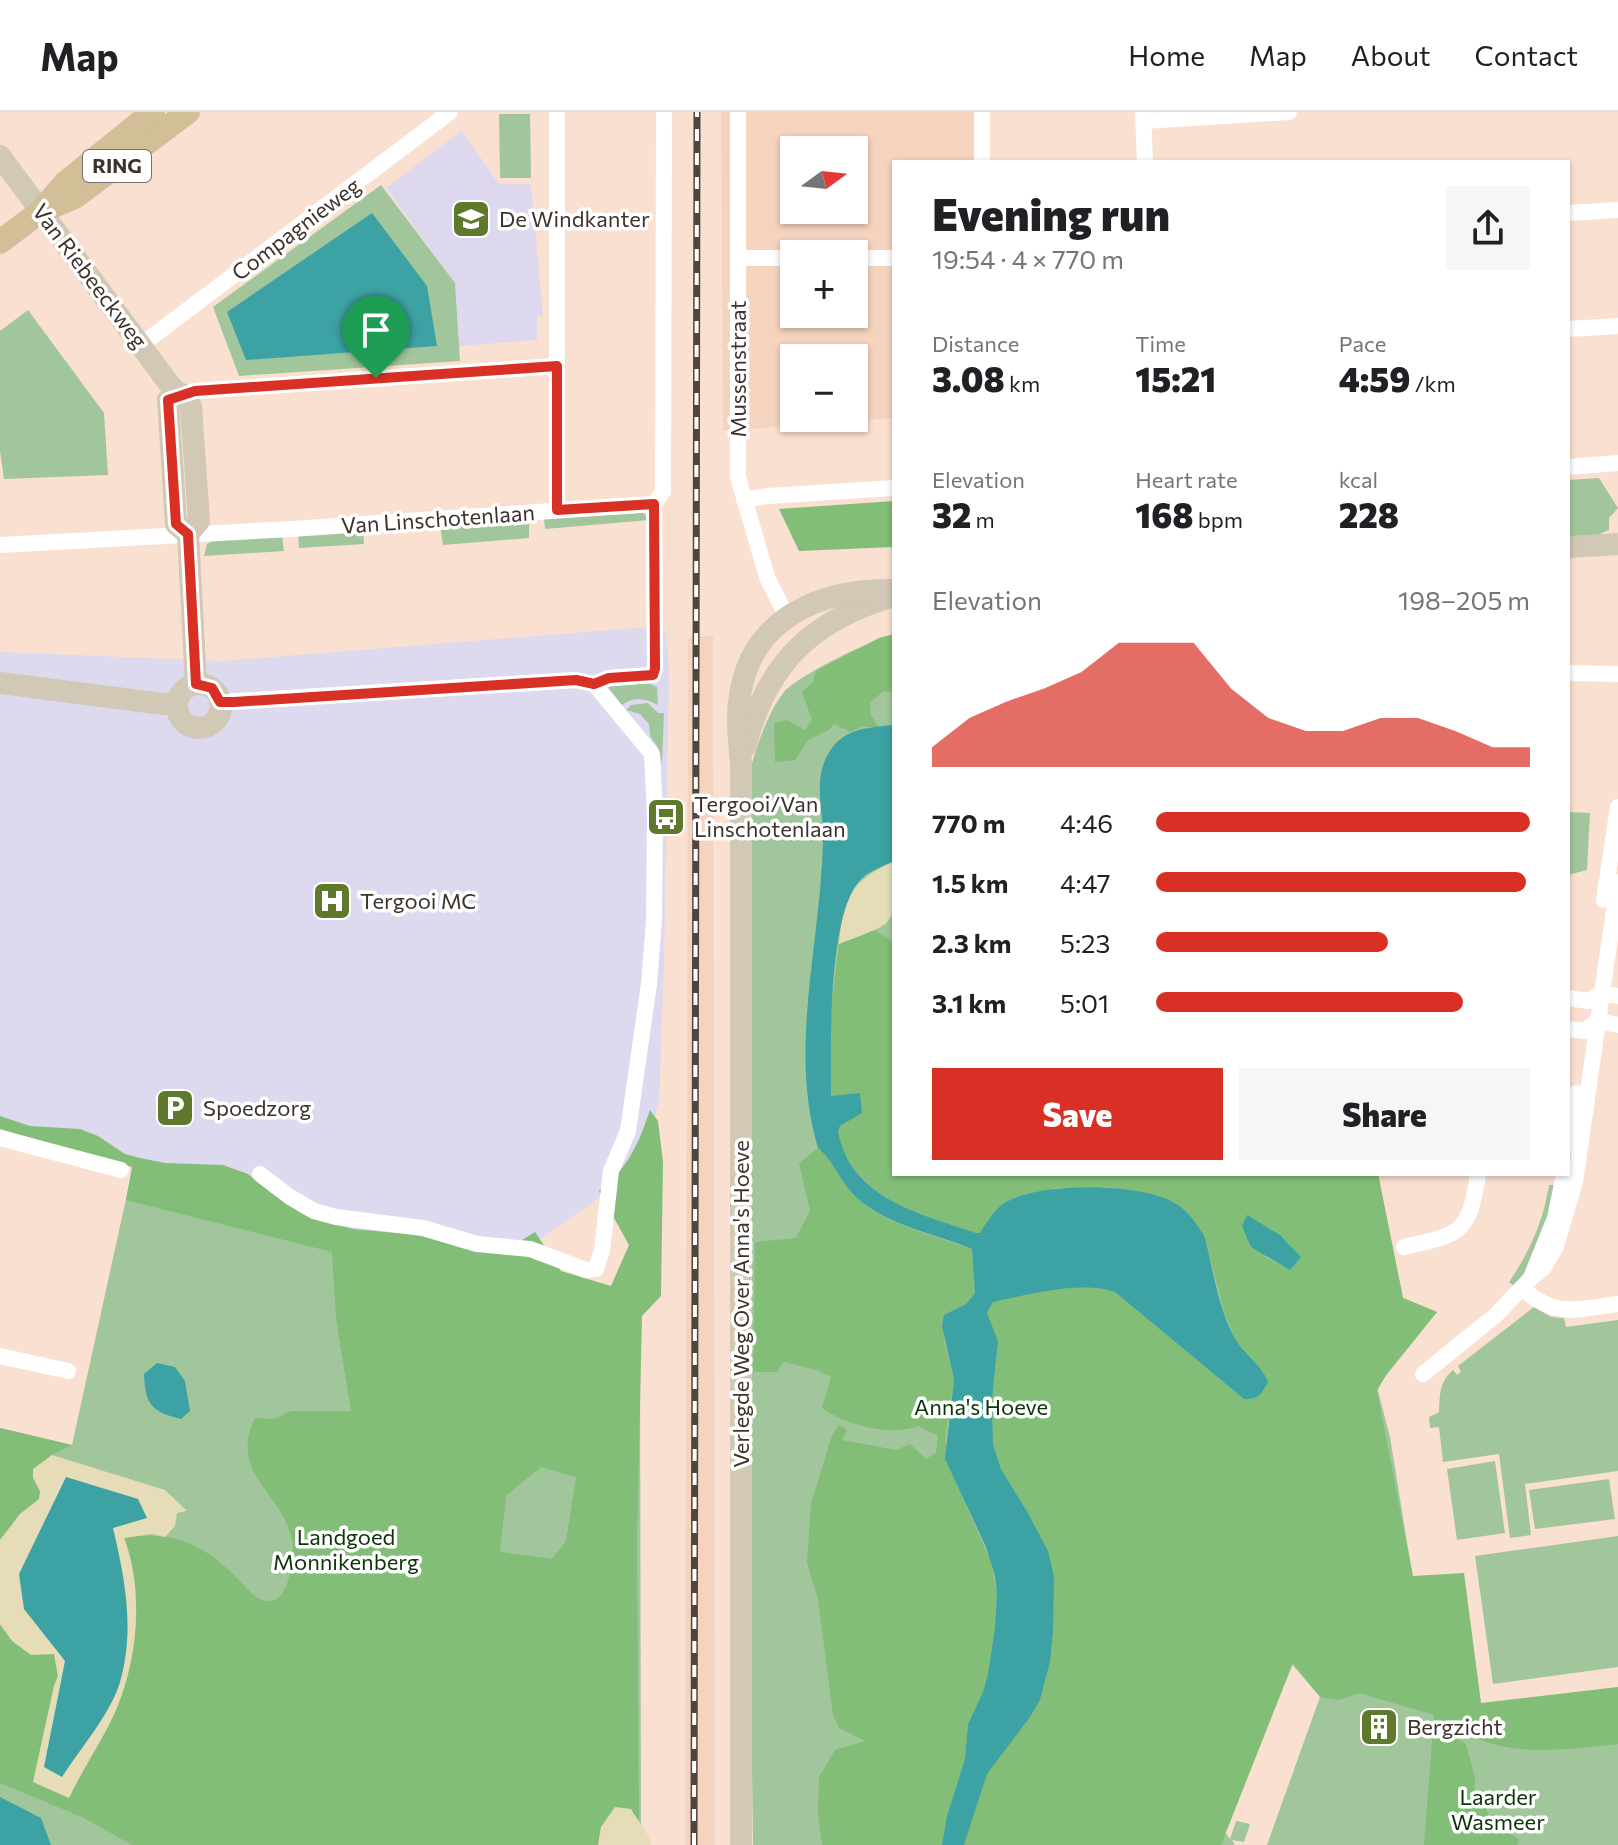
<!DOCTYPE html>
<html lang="en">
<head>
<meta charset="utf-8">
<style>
	:root { --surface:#fff; --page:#f6f6f6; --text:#202124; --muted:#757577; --line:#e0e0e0; --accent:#d93025 }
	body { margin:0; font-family:Commissioner,sans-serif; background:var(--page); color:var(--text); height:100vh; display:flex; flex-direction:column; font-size:30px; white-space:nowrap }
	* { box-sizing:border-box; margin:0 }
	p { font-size:26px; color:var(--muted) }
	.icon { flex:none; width:44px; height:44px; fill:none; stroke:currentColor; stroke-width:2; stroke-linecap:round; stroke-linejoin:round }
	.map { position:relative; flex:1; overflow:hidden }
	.panel { position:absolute; left:892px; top:48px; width:678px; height:1016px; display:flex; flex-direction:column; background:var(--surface); border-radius:0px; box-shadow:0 2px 6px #0004 }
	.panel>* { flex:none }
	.needle { width:52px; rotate:75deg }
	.controls { position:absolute; left:780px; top:24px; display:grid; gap:16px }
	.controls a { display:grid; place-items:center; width:88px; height:88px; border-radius:0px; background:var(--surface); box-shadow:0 2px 6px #0004; font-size:40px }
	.pin { position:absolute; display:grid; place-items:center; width:68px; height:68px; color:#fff; margin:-82px -34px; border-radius:50% 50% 50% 0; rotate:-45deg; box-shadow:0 0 8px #0007 }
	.pin .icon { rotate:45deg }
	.round { display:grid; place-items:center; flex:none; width:84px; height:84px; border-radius:0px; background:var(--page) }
	.headline { display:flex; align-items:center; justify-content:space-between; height:136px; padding:0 40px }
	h1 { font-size:44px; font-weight:800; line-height:60px }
	.metrics { display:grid; grid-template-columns:repeat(3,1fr); gap:12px; height:136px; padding:8px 40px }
	.metrics div { display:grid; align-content:center }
	.metrics b { font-size:34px; font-weight:800 }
	.metrics small { font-size:22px; font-weight:400 }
	.metrics p { font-size:22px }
	.chart { height:224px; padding:16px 40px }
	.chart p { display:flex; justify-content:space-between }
	.chart svg { width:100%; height:144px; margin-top:8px; fill:var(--accent); opacity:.7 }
	.cta { display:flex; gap:16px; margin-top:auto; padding:16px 40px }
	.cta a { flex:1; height:92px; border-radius:0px; background:var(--accent); color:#fff; font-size:32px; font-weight:800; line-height:92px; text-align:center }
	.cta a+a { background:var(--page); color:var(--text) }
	ul { padding:0 40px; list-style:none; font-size:26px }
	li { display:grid; grid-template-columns:128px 96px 1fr; align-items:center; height:60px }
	li i { height:20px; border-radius:10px; background:var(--accent) }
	header { display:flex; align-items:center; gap:48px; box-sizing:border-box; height:112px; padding:0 40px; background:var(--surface); border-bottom:2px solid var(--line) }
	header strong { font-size:38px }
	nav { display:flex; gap:44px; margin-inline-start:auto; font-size:28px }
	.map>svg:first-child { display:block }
	.built { fill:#f4d3bf; fill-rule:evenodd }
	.education { fill:#ded8ee }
	.medical { fill:#ddd9ee }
	.green { fill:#a1c69b }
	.forest { fill:#82be78; fill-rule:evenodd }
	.sand { fill:#e6dcb7 }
	.water { fill:#3da2a3 }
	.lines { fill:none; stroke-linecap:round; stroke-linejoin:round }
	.street { stroke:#fff; stroke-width:16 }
	.secondary { stroke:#d2c8b6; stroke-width:22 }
	.primary { stroke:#d3bf97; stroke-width:24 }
	.rail-casing { stroke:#50443d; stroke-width:7 }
	.rail { stroke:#fff; stroke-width:4; stroke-dasharray:12; stroke-linecap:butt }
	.route-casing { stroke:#fff; stroke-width:16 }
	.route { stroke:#d93025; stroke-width:10 }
	.labels { text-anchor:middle; stroke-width:7; stroke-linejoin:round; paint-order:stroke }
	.shield { fill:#fff; stroke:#77706c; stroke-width:2 }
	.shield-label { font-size:20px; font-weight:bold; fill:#3d332d }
	.poi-label { font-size:22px; fill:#3d332d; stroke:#fff; text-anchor:start }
	.street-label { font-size:22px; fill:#3d332d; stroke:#fff }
	.park-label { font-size:22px; fill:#0b3405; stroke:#fff }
</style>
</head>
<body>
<header>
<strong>Map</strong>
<nav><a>Home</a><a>Map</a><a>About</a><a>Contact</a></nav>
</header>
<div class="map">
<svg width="1618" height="1733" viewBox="0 0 1618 1733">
	<rect width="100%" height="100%" fill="#fae0d0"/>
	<g class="built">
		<path d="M721,0H977L978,50H894V306L723,319ZM794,38H854V98H794ZM794,142H854V202H794ZM794,246H854V306H794Z"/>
		<polygon points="713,524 715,1733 685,1733 688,526"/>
	</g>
	<polygon class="education" points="462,19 499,72 531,72 543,203 537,204 537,228 459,234 455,171 386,76"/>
	<polygon class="medical" points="662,514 666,521 669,556 664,852 659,989 650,1023 617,1074 514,1145 296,1113 227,1069 44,1023 0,1007 0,540 223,549"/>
	<g class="green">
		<polygon points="499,2 530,2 531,66 500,66"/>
		<polygon points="381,73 455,171 460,249 239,264 213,195"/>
		<polygon points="28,198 104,301 108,363 4,367 0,339 0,219"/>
		<polygon points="1599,366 1618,396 1609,406 1609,418 1595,424 1568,428 1568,368"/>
		<polygon points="643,400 649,408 545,417 544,406"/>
		<polygon points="529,407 529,426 443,433 440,414"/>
		<polygon points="363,417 364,432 299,436 298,421"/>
		<polygon points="282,424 284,439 204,444 207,432 214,428"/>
		<path d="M894,522V1062H1378L1403,1186L1437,1200L1377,1275L1390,1325L1435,1603L1618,1585V1733H1267L1320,1585L1290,1550L1222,1716L1230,1727L1236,1709L1250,1712L1244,1730L1232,1728L1235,1733H753L748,1360L749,666C753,641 768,600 784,580C799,563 871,528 894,522Z"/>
		<path d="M648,571L657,575L658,593C646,587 635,584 622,593L608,575Z"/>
		<polygon points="648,591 658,601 664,601 662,651 657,634 650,624 649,612 640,602 626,598 631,593"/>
		<polygon points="1568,700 1590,701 1587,758 1568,763"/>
		<polygon points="133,1055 640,1224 641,1733 0,1733 0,1316 72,1333"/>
		<path d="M1549,1073H1557C1553,1107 1538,1148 1514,1174L1509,1170C1530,1139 1543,1110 1549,1073Z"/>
		<path d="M1534,1195L1551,1205L1564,1206L1566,1215L1618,1208V1359L1525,1372L1531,1423L1510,1426L1499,1342L1443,1350L1439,1315L1430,1316L1429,1305L1439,1300C1440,1283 1439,1270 1453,1258L1457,1263L1461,1260L1458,1254Z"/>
		<polygon points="1495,1349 1505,1421 1457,1428 1447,1357"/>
		<polygon points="1609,1367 1615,1407 1535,1417 1529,1378"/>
		<polygon points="1618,1424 1618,1555 1493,1572 1475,1444"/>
	</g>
	<g class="forest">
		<polygon points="894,389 894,435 799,439 779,397"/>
		<polygon points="894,522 894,580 884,579 870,590 871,603 878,615 861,615 850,620 834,612 829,618 808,628 795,648 775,650 774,611 787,608 805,618 812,608 802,580 812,571 816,559 879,526"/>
		<path d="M874,818L894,830V1062H1378L1403,1186L1437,1200L1387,1261L1377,1279L1413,1464L1464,1461L1481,1591L1618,1575V1632C1575,1636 1528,1644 1486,1630C1472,1626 1459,1616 1447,1609L1450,1622L1466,1632L1475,1666L1474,1683L1487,1699L1493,1712L1519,1727L1517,1733H1424L1434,1603L1359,1581L1339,1588L1320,1585L1293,1551L1221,1733H964L987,1662L1040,1588L1050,1550L1053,1520L1048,1439L1028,1401L1001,1357L993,1333L992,1288L997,1244L987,1201L993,1189C1028,1183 1081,1168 1115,1180L1244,1287L1264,1261L1235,1227L1224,1200L1205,1126L1177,1092L1158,1084L1106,1075L1057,1076L1019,1084L1003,1092L980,1121H975C926,1104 868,1091 844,1039C841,1034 836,1023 839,1016C841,1011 850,1010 853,1005C857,999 858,988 860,981L831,985V896L839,832ZM1270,1116L1290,1132V1158L1265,1145Z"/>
		<path d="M650,998L658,1009L663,1050L661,1184L642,1204L637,1429L639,1710L630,1697L601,1715L598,1733H132L84,1706L0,1671V1512L2,1517L54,1541L58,1564L54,1574L33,1670L69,1686C83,1656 103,1628 116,1598C138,1547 144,1478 124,1426C173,1418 204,1432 239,1468C247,1476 255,1488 268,1489C289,1492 295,1444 292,1428C282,1380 228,1362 255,1306L274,1307L291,1299H351L336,1207L332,1140L126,1088L132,1055L0,1017V1004L30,1014L80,1017L98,1024L125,1042L140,1046L165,1051L223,1053L248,1062L270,1080L303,1102L316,1107L353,1117L428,1124L508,1137L535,1120L561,1159L611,1174L629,1133L599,1079C627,1058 639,1031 650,998ZM541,1355L576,1365L566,1429L552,1447L500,1440L506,1384Z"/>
		<path d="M818,1036C834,1049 841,1072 857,1086C887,1114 934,1123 972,1137L975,1181L966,1192L945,1203L944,1229L954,1268L945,1328L958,1375L991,1450L997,1482L995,1515L988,1562L983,1580L968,1612L965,1647L947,1704L942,1733H822L818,1703L819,1665L835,1638L865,1629L839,1616L833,1603L818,1488L807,1450L811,1392L832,1323L839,1313L847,1318L842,1328L896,1338L910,1332L926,1347L936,1341L938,1324L919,1314C889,1325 847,1313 822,1296L831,1265L817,1258L784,1250L777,1260H753L755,1130L796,1126L810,1099L799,1051Z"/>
		<polygon points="0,1316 72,1333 52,1343 33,1366 40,1378 39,1387 20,1402 0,1428"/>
	</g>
	<g class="sand">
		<path d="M894,749C894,815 902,808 839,832C844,785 850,770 894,749Z"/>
		<path d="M52,1343L165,1378L187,1399L177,1401L175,1414L165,1425L152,1422L124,1426C144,1478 138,1547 116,1598C103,1628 83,1656 69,1686L33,1670L54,1574L58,1564L54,1542L31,1543L12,1529L0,1512V1428L20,1402L39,1387L40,1379L33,1366V1357Z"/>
		<path d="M615,1695L631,1697C639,1711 648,1718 651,1733H598L601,1715Z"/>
	</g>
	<g class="water">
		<polygon points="372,101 427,174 437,234 246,248 227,200"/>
		<path d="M894,613V749C884,754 869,759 861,767C827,802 831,935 831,984L860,981L862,1001L840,1014L838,1019C850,1086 920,1102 976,1121H980C986,1111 994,1099 1003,1092C1035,1069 1146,1070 1178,1093C1189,1101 1199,1114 1205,1126C1213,1158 1218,1195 1234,1225C1243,1241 1262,1253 1268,1270C1262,1282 1257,1288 1244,1287L1115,1180C1082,1168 1027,1183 993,1190L987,1201L998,1229L992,1288L993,1333L1001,1357L1028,1401L1048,1439L1054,1465L1053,1520L1050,1550L1040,1588L1030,1605L987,1662L964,1733H942L947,1704L965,1647L968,1612L983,1580L988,1562L995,1515L997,1482L995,1464L986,1435L945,1347L954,1268L942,1214L944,1203L966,1192L975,1181L972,1137C934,1121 888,1114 857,1086C841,1072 834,1049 818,1036C788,936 821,831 823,728C824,701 813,670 827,644C842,616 865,616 894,613Z"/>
		<polygon points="1247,1103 1280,1123 1301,1145 1290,1158 1251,1135 1242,1114"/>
		<path d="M157,1251L175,1255L185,1269L190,1299L181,1307C152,1300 145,1293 144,1262Z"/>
		<path d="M66,1365L138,1387L147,1406L113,1416C125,1467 135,1518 120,1570C111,1601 80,1637 62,1665L44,1655L65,1549L24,1497L19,1462Z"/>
		<polygon points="0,1685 41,1706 51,1733 0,1733"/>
	</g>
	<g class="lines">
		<g class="street">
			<polyline points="557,0 557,398"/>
			<polyline points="738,0 738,365 767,465 787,505"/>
			<polyline points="982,0 982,50"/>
			<polyline points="1143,0 1145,50"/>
			<polyline points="1144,9 1289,0"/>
			<polyline points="1568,101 1618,98"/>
			<polyline points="738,146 794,146"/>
			<polyline points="854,146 894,146"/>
			<polyline points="1568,217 1618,214"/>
			<polyline points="141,233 450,0"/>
			<polyline points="182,282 195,279 557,254"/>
			<polyline points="1568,355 1618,351"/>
			<polyline points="744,388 768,384 894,376"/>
			<polyline points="654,392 663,380 664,0"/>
			<polyline points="0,433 292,417 654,392"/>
			<polyline points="1568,561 1618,562"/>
			<polyline points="220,590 576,568 594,572 609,566 653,563 655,557 654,392"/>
			<polyline points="1604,788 1618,695"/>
			<polyline points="1568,886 1589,889 1601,881 1618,884"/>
			<polyline points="1568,917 1585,919 1597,909 1618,913"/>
			<polyline points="0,1026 121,1058"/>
			<polyline points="1568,1033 1576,981"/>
			<polyline points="260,1062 290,1085 314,1099 336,1105 423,1116 477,1132 530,1137 586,1158 596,1157 602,1138 611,1059 628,1019 649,872 654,808 655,704 652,642 594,572"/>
			<path d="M1404,1135C1460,1122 1469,1123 1478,1062"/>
			<polyline points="1532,1163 1555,1106 1564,1062"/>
			<path d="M1523,1177C1557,1207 1577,1197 1618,1192"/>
			<polyline points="0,1244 68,1259"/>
			<polyline points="1423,1262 1496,1203 1532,1165 1544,1155 1556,1134 1575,1070 1618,770"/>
		</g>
		<g class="secondary">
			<polyline points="0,44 170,273 191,294 199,409 188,422 196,572"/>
			<polyline points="182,282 168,288 176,412 188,422"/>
			<polyline points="1568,435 1618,432"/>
			<polyline points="0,571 163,592 177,591"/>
			<circle cx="199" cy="594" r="22"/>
			<path d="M745,635C767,551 812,508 894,484"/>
			<path d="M741,1733V652C739,629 736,606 740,583C752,505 823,476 894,478"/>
		</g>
		<g class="primary">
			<polyline points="44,98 75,85 188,0"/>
			<polyline points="0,130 41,99 65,71 153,0"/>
		</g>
		<defs>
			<polyline id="rail" points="694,1733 697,0"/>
		</defs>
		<use href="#rail" class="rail-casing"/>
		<use href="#rail" class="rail"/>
	</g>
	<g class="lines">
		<defs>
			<polygon id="route" points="557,254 557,398 654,392 655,557 653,563 609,566 594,572 576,568 234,590 220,590 212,576 196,572 188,422 176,412 168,288 195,279"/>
		</defs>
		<use href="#route" class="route-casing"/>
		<use href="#route" class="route"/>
	</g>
	<defs>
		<symbol id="school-square" viewBox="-11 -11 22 22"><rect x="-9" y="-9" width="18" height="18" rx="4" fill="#5e792c" stroke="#fff"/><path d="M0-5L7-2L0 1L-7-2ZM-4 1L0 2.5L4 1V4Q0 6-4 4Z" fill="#fff"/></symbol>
		<symbol id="bus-square" viewBox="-11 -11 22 22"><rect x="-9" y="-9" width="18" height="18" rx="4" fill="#5e792c" stroke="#fff"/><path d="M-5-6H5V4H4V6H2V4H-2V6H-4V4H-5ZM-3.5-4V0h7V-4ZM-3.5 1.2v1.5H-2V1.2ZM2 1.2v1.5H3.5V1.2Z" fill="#fff"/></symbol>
		<symbol id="hospital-square" viewBox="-11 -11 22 22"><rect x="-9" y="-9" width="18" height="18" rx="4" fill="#5e792c" stroke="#fff"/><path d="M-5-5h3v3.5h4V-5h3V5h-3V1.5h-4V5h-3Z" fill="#fff"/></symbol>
		<symbol id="parking-square" viewBox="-11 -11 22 22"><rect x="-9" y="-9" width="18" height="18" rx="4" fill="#5e792c" stroke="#fff"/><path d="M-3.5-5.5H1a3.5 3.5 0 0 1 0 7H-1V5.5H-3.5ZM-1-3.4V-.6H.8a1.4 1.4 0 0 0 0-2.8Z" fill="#fff"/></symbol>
		<symbol id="building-square" viewBox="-11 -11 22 22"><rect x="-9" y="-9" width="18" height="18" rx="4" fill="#5e792c" stroke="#fff"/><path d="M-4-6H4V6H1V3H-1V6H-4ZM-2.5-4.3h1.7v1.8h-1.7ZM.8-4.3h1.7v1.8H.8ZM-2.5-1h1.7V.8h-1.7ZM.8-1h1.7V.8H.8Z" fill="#fff"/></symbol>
	</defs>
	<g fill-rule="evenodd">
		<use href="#school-square" x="449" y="85" width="44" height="44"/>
		<use href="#bus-square" x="644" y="683" width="44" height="44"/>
		<use href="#hospital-square" x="310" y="767" width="44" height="44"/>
		<use href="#parking-square" x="153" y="974" width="44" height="44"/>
		<use href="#building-square" x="1357" y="1593" width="44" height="44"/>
	</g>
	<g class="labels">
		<rect class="shield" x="83" y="38" width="68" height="32" rx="6"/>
		<g class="shield-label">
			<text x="117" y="61">RING</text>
		</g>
		<g class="poi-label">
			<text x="499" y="115">De Windkanter</text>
			<text x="694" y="700">Tergooi/Van<tspan x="694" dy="25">Linschotenlaan</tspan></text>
			<text x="360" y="797">Tergooi MC</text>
			<text x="203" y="1004">Spoedzorg</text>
			<text x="1407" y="1623">Bergzicht</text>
		</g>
		<g class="street-label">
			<text transform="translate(296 117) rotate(-37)" y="8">Compagnieweg</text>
			<text transform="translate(90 164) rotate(53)" y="8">Van Riebeeckweg</text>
			<text transform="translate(738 257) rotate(-90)" y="8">Mussenstraat</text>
			<text transform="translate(438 407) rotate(-4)" y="8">Van Linschotenlaan</text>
			<text transform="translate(741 1192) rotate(-90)" y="8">Verlegde Weg Over Anna's Hoeve</text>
		</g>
		<g class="park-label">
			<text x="981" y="1303">Anna's Hoeve</text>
			<text x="346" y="1433">Landgoed<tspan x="346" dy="25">Monnikenberg</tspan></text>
			<text x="1498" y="1693">Laarder<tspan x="1498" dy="25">Wasmeer</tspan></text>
		</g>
	</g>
</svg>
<div class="controls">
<a><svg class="needle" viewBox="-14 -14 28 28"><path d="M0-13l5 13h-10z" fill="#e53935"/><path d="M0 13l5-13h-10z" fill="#757577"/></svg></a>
<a>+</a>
<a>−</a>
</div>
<div class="pin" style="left:376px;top:266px;background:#1e9e55"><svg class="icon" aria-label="arrive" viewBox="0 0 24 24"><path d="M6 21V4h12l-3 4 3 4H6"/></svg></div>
<section class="panel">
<div class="headline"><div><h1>Evening run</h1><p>19:54 · 4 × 770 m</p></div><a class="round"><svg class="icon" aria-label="share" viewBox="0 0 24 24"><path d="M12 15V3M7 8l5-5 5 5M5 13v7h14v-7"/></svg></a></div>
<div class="metrics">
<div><p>Distance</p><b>3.08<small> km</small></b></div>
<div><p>Time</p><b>15:21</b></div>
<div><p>Pace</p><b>4:59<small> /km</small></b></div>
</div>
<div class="metrics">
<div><p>Elevation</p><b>32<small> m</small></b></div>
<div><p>Heart rate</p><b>168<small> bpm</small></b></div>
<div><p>kcal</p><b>228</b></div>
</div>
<div class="chart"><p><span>Elevation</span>198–205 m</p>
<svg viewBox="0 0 160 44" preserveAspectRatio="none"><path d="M0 44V38L10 29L20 24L30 20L40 15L50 6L60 6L70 6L80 20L90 29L100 33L110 33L120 29L130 29L140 33L150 38L160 38V44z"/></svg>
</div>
<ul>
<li><b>770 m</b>4:46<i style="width:100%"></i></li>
<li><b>1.5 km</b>4:47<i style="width:99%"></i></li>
<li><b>2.3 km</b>5:23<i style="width:62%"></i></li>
<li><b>3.1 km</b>5:01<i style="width:82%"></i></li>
</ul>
<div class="cta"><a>Save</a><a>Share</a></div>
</section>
</div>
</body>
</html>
